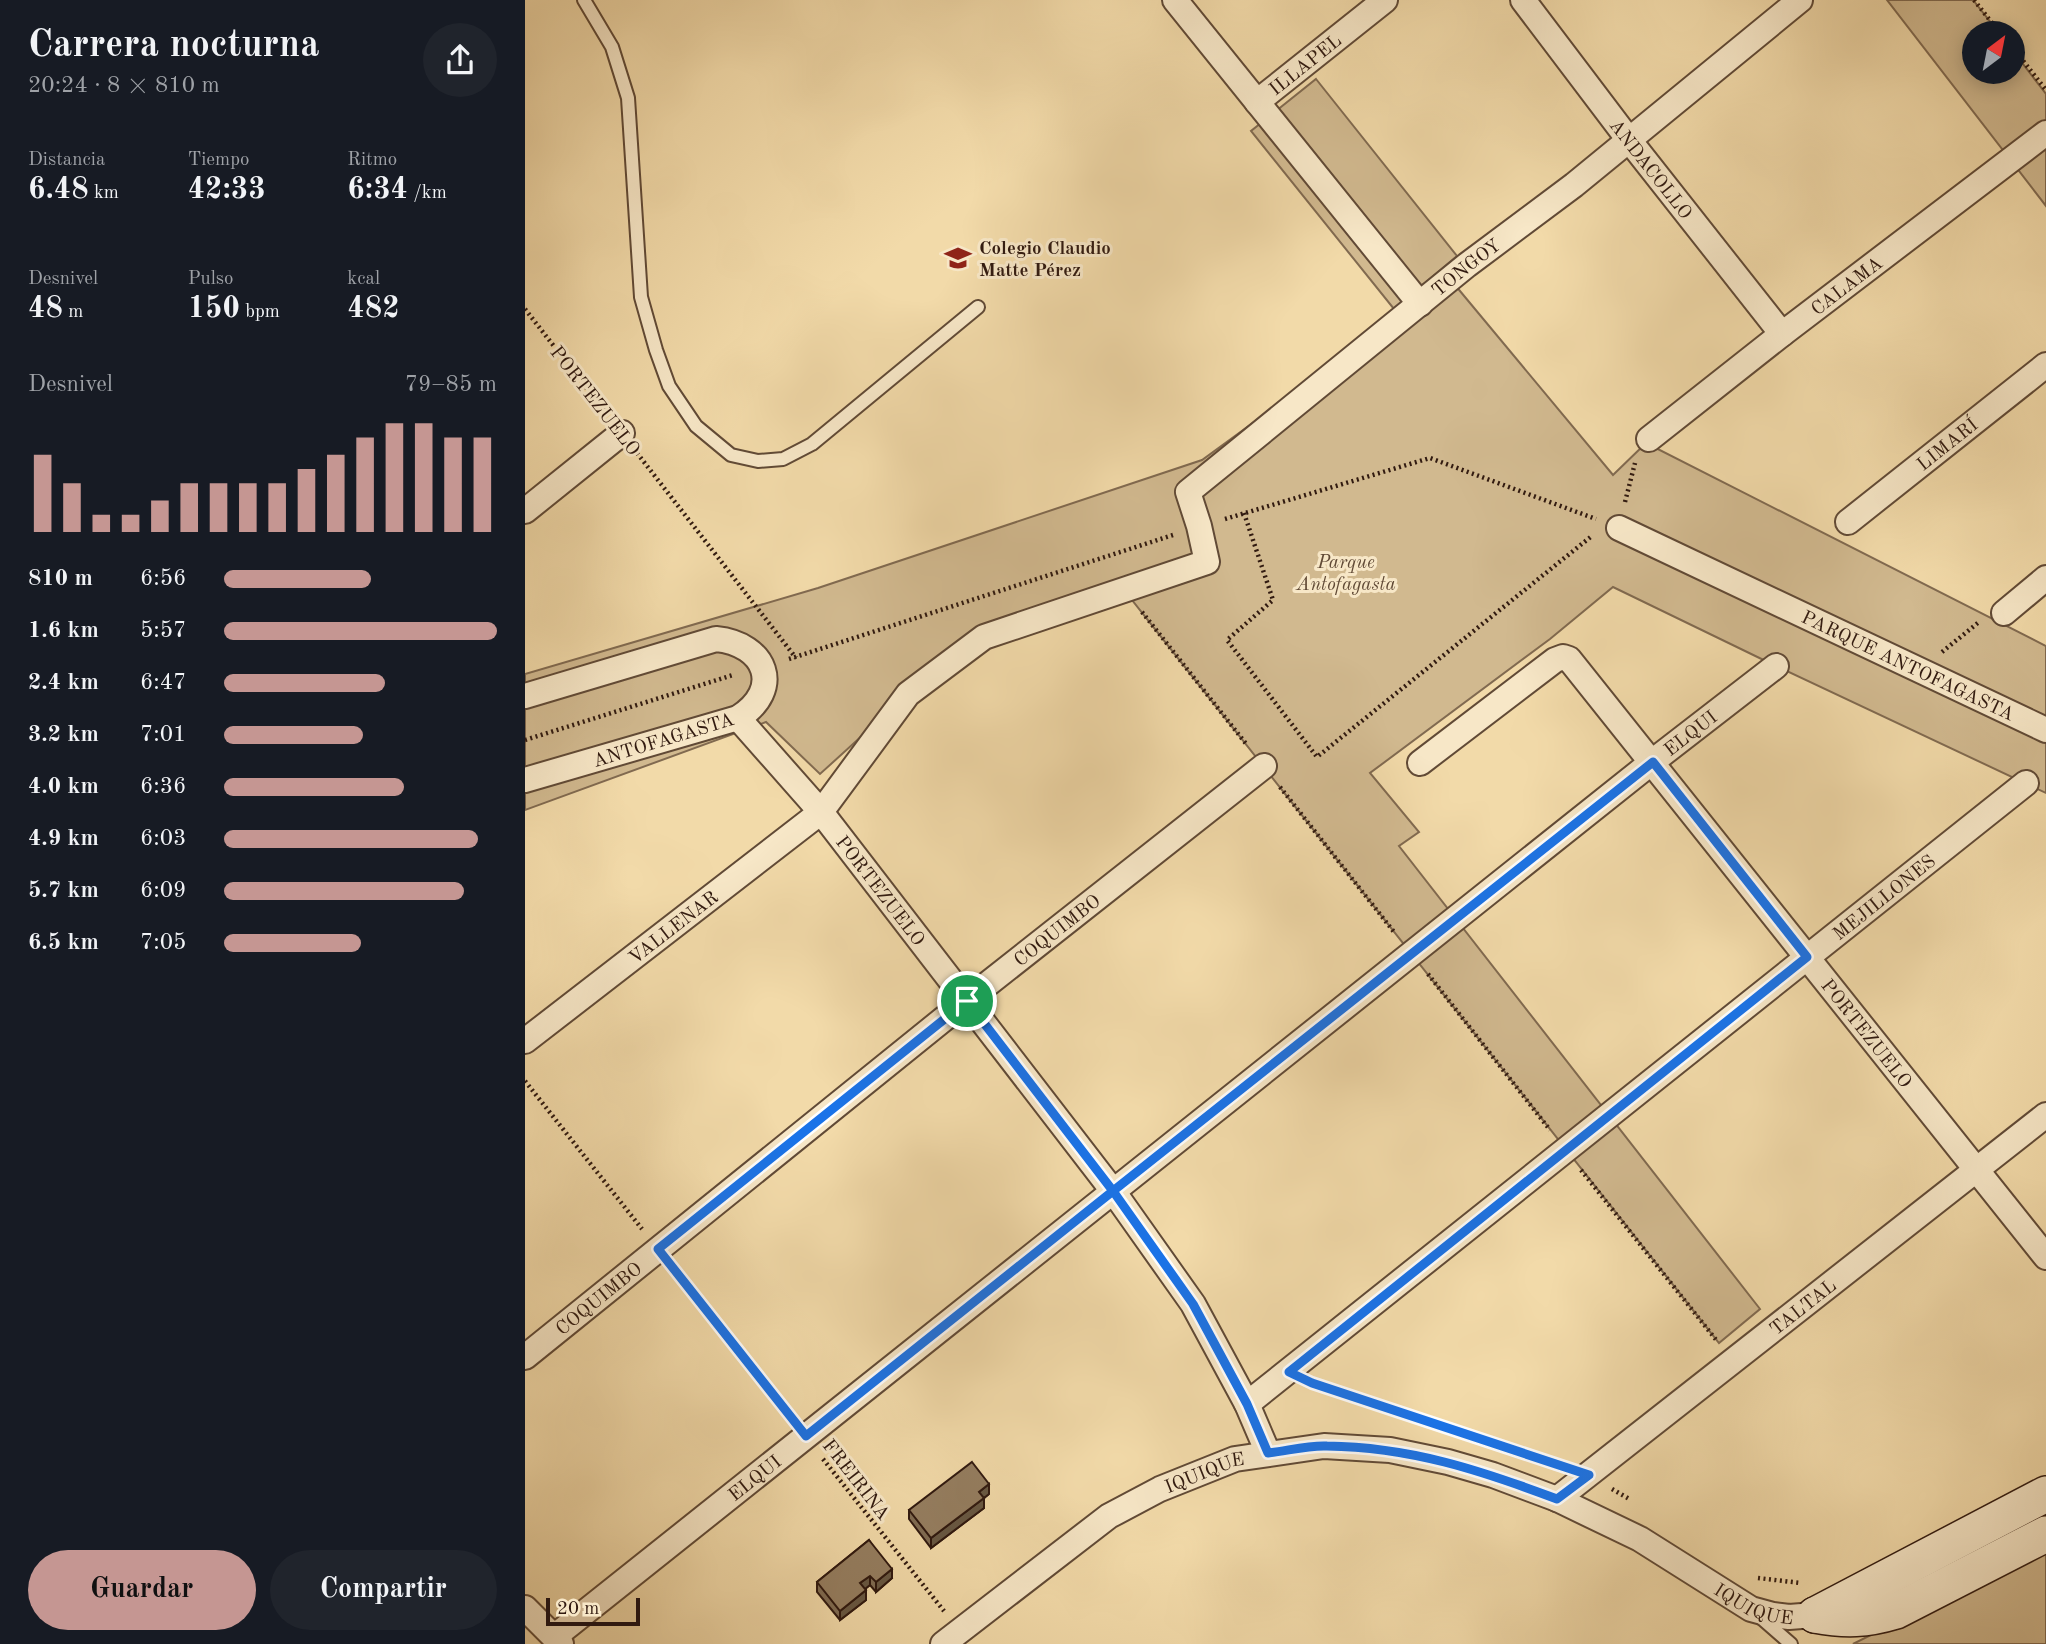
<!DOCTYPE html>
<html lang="es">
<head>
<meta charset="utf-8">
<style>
	:root { --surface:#171b24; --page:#20242c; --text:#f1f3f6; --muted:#9ea1a6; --accent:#c59692 }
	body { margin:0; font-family:"Old Standard TT",serif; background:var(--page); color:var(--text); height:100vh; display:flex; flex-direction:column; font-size:26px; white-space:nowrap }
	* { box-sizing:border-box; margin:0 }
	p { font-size:23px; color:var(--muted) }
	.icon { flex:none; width:38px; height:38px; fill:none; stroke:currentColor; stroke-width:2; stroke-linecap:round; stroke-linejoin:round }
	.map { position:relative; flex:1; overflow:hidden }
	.side { display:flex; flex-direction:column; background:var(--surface); width:525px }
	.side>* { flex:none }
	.needle { width:46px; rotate:32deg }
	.fabs { position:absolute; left:1437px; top:21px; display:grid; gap:14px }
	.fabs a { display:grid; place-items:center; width:63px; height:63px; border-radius:50%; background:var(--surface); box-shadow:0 4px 18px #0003; font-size:35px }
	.scale { position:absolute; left:21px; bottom:18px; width:94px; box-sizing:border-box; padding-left:7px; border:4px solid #311a10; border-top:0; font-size:19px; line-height:24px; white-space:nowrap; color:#311a10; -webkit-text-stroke:5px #f7e7c7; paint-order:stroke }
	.pin { position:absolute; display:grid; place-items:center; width:60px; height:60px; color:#fff; margin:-30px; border:4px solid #fff; border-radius:50%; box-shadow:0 2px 7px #0007 }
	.round { display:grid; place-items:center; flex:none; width:74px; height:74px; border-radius:37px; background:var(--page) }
	.head { display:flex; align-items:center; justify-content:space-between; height:119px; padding:0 28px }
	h1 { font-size:38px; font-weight:700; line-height:52px }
	.stats { display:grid; grid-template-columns:repeat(3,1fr); gap:10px; height:119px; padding:7px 28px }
	.stats div { display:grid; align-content:center }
	.stats b { font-size:30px; font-weight:700 }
	.stats small { font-size:19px; font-weight:400 }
	.stats p { font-size:19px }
	.chart { height:196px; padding:14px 28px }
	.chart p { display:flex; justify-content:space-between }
	.chart svg { width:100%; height:126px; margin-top:7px; stroke:var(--accent); stroke-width:6 }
	.primary-button { display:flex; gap:14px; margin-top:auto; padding:14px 28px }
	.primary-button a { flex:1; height:80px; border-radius:42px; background:var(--accent); color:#111; font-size:28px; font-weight:700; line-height:80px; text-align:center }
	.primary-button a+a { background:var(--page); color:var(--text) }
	ul { padding:0 28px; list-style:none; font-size:23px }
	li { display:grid; grid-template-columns:112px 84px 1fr; align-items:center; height:52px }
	li i { height:18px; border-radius:9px; background:var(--accent) }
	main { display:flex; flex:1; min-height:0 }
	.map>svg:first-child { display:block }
	.green { fill:#d1b98f; stroke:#816a50; stroke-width:2 }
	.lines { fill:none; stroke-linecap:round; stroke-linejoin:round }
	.lane-casing { stroke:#614a36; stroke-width:16 }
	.street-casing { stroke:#614a36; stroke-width:28 }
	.secondary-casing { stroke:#311a10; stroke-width:38 }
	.path { stroke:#311a10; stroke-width:4.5; stroke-dasharray:2 3.5; stroke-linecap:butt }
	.lane { stroke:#f7e7c7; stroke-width:12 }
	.street { stroke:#f7e7c7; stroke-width:24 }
	.secondary { stroke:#f7e7c7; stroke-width:35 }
	.wall { fill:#806c53; stroke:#311a10; stroke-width:2 }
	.shaded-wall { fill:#685843; stroke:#311a10; stroke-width:2 }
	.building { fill:#957e60; stroke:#311a10; stroke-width:2 }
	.route-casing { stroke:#fff; stroke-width:14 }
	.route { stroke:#1a73e8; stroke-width:9 }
	.labels { text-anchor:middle; stroke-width:6; stroke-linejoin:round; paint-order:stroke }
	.street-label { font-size:19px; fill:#311a10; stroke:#f7e7c7 }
	.poi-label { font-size:19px; font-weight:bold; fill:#311a10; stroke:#f7e7c7; text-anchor:start }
	.park-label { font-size:19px; font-style:italic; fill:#614a36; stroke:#f7e7c7 }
</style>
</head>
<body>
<main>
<section class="side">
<div class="head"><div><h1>Carrera nocturna</h1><p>20:24 · 8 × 810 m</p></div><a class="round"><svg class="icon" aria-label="share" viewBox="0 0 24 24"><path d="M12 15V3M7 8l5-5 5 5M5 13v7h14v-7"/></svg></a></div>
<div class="stats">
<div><p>Distancia</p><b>6.48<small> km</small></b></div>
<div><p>Tiempo</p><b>42:33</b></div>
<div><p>Ritmo</p><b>6:34<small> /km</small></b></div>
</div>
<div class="stats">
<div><p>Desnivel</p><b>48<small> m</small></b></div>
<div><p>Pulso</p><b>150<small> bpm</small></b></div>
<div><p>kcal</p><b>482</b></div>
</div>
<div class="chart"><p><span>Desnivel</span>79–85 m</p>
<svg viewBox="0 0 160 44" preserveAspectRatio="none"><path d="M5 44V17M15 44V27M25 44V38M35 44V38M45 44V33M55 44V27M65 44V27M75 44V27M85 44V27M95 44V22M105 44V17M115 44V11M125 44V6M135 44V6M145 44V11M155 44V11"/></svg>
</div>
<ul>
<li><b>810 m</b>6:56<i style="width:54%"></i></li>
<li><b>1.6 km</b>5:57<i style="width:100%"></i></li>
<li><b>2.4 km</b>6:47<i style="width:59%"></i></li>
<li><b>3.2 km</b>7:01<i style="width:51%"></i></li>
<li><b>4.0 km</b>6:36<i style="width:66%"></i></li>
<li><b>4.9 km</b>6:03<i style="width:93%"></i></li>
<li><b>5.7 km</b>6:09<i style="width:88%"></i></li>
<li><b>6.5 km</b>7:05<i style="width:50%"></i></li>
</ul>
<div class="primary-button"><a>Guardar</a><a>Compartir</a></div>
</section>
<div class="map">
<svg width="1521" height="1644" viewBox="0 0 1521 1644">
	<rect width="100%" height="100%" fill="#f2daa9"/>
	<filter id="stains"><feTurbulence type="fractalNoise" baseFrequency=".00286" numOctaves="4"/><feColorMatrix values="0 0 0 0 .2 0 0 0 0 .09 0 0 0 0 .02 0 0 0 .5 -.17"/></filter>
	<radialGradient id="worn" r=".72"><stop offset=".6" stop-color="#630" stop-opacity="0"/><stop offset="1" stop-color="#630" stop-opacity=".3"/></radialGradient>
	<g class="green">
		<polygon points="1362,0 1448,0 1474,33 1449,33 1449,72 1488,72 1488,51 1521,94 1521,206"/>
		<polygon points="791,79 932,256 869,309 726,131"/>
		<polygon points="925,279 1088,475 1121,443 1521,646 1521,793 1251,666 1088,587 1025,639 845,773 894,832 874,846 1235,1309 1194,1343 599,590 459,637 383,694 295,774 241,722 0,810 0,674 293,588 677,460"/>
		<polygon points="1521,1547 1521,1644 1328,1644"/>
	</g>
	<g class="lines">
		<defs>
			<g id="lane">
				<polyline points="59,0 87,47 103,98 116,297 131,350 144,386 171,426 206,455 233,461 258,459 287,444 453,307"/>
				<polyline points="1234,1616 1266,1644"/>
			</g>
			<g id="street">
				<polyline points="650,0 895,304"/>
				<path id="s1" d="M998,0L1104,140L1257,334"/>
				<path id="s2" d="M732,102L860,0"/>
				<path id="s3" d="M1124,439L1257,334L1521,133"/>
				<polyline points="0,511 97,433"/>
				<path id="s4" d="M1323,522L1521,365"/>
				<path id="s5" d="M1094,528L1521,730"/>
				<polyline points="1479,613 1521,578"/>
				<path d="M0,696L191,639C241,644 259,689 213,718L0,780"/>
				<path id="s6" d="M213,718L296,812L588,1191L668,1304L722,1404L743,1453"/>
				<path id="s7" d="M895,763L1030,660L1038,657L1044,659L1521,1257"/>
				<path id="s8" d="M0,1041L296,812L383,694L459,637L682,562L674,526L663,492L942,265L1049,185L1275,0"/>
				<path id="s9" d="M0,1357L441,1001L739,766"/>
				<path id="s10" d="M722,1404L1501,783"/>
				<path id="s11" d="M1032,1499L1521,1115"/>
				<polyline points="0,1608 36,1644"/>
				<path id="s12" d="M29,1637L1127,762L1251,666"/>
				<path id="s13" d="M418,1644L584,1516L635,1489L710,1459L799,1446L865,1450L923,1462L968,1475L1032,1499L1115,1539L1226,1609L1248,1615L1264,1617L1290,1615"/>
			</g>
			<g id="secondary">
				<polyline points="1290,1615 1521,1494"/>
				<path d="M1290,1615C1321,1621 1341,1620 1371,1611L1521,1534"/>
			</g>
		</defs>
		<use href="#lane" class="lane-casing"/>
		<use href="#street" class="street-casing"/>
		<use href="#secondary" class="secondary-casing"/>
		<g class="path">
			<polyline points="1449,0 1475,33"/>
			<polyline points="1488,48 1521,90"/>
			<polyline points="0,309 81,413"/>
			<polyline points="112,453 271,658"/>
			<polyline points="1100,502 1110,463"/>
			<polyline points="719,513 748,600 702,640 792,757 1068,535"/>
			<polyline points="700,519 905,458 1071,519"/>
			<polyline points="617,612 722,745"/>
			<polyline points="1417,652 1454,622"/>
			<polyline points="264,659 648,535"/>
			<polyline points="0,740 208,675"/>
			<polyline points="755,787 869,932"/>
			<polyline points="903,974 1025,1130"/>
			<polyline points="0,1081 117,1229"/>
			<polyline points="1056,1170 1192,1341"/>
			<polyline points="149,1269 265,1416"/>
			<polyline points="790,1384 961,1441"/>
			<polyline points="996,1452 1031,1464"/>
			<polyline points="298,1459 419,1611"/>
			<polyline points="1087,1489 1106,1500"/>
			<polyline points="1233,1578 1276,1583"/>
		</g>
		<use href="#lane" class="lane"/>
		<use href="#street" class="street"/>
		<use href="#secondary" class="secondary"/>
	</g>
	<g class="wall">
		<polygon points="464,1494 459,1498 459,1508 406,1548 384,1519 384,1510"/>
		<polygon points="344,1540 367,1578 351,1592 345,1585 340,1589 341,1600 315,1620 292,1592 292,1582"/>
	</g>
	<g class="shaded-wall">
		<polygon points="464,1484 464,1494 454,1502 454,1492"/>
		<polygon points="459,1498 459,1508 406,1548 406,1538"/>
		<polygon points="367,1569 367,1578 351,1592 351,1582"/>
		<polygon points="345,1576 345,1585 335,1593 335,1583"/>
		<polygon points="341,1590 341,1600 315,1620 315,1611"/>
	</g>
	<g class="building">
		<polygon points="447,1462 464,1484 454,1492 459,1498 406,1538 384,1510"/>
		<polygon points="344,1540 367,1569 351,1582 345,1576 335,1583 341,1590 315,1611 292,1582"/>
	</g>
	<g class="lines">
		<defs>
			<path id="route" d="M442,1001L133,1249L281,1436L588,1191L668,1304L722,1404L743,1453C762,1451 783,1445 802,1446C885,1447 955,1470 1032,1499L1064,1475L787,1383L764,1372L1282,957L1128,762L588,1191L442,1001"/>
		</defs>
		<use href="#route" class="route-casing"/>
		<use href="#route" class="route"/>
	</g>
	<defs>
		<symbol id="school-bare" viewBox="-9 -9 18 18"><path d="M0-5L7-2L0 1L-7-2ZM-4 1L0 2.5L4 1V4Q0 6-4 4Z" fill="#8f2418" stroke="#f7e7c7" stroke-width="2.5" paint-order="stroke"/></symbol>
	</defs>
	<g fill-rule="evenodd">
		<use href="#school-bare" x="414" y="239" width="38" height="38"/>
	</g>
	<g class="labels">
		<g class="street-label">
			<text dy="7" stroke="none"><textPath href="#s2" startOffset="61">ILLAPEL</textPath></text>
			<text dy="7" stroke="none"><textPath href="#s1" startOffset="212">ANDACOLLO</textPath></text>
			<text dy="7" stroke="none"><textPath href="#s8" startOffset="1281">TONGOY</textPath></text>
			<text dy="7" stroke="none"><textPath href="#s3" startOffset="250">CALAMA</textPath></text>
			<text transform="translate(71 400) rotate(52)" y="7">PORTEZUELO</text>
			<text dy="7" stroke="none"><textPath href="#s4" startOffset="126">LIMARÍ</textPath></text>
			<text dy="7" stroke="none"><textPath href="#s5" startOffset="320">PARQUE ANTOFAGASTA</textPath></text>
			<text dy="7" stroke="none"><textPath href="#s12" startOffset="1452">ELQUI</textPath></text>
			<text transform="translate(138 739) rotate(-17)" y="7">ANTOFAGASTA</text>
			<text dy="7" stroke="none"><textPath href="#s6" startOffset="224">PORTEZUELO</textPath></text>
			<text dy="7" stroke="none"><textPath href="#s10" startOffset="814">MEJILLONES</textPath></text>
			<text dy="7" stroke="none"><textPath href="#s8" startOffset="187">VALLENAR</textPath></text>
			<text dy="7" stroke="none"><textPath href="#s9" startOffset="682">COQUIMBO</textPath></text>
			<text dy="7" stroke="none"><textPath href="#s7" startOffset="663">PORTEZUELO</textPath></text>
			<text dy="7" stroke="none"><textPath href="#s9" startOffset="94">COQUIMBO</textPath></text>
			<text dy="7" stroke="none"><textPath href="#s11" startOffset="312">TALTAL</textPath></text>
			<text dy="7" stroke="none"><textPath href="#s13" startOffset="315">IQUIQUE</textPath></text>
			<text dy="7" stroke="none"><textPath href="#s12" startOffset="256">ELQUI</textPath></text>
			<text transform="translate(332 1479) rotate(52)" y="7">FREIRINA</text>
			<text dy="7" stroke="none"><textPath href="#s13" startOffset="903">IQUIQUE</textPath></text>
		</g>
		<g class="poi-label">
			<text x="454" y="254">Colegio Claudio<tspan x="454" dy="22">Matte Pérez</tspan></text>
		</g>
		<g class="park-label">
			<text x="821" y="568">Parque<tspan x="821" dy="22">Antofagasta</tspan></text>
		</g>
	</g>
	<rect width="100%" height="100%" filter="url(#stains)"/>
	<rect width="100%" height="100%" fill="url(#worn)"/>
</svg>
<div class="fabs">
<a><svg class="needle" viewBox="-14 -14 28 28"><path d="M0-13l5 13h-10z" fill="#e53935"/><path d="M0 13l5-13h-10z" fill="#9ea1a6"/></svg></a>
</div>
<div class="scale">20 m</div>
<div class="pin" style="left:442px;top:1001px;background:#1e9e55"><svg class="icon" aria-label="arrive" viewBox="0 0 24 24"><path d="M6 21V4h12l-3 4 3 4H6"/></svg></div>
</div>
</main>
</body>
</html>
